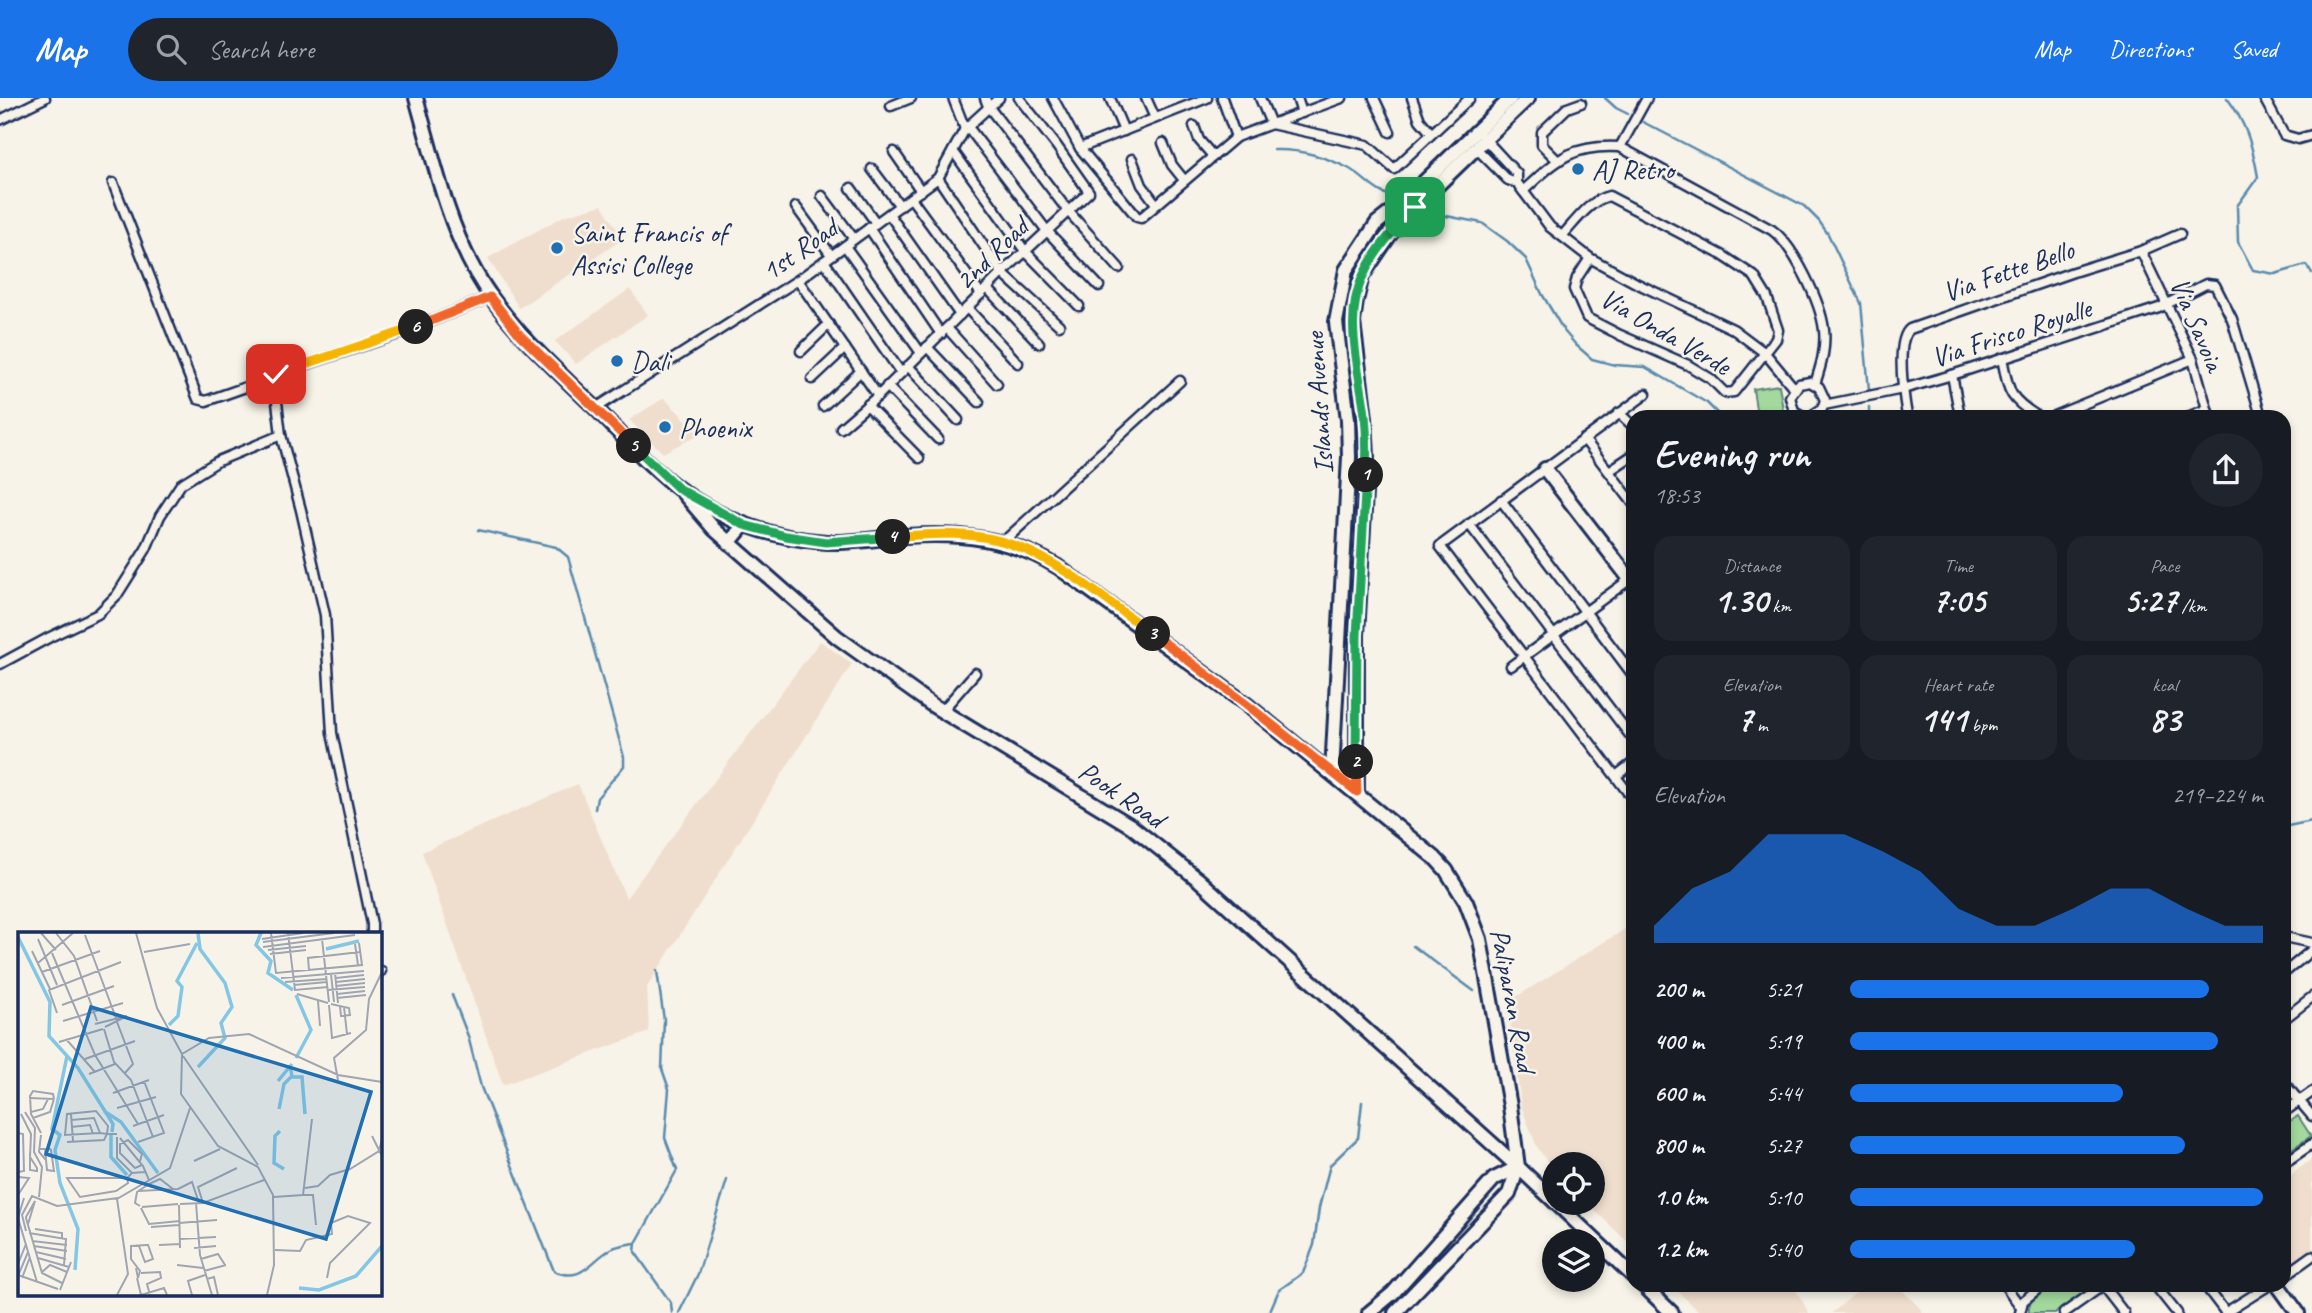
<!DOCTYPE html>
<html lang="en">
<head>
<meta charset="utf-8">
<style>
	:root { --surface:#171b24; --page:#20242c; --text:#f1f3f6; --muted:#9ea1a6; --accent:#1a73e8 }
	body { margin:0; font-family:Caveat,sans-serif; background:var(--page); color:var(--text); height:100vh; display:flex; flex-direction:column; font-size:26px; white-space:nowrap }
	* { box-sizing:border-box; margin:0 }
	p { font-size:23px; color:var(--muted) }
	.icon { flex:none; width:38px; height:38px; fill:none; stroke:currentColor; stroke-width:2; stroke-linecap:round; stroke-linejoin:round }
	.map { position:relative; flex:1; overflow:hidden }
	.panel { position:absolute; left:1626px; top:312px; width:665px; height:882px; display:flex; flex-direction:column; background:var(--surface); border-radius:21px; box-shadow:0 4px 10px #0003 }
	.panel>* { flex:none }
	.controls { position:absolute; left:1542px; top:1054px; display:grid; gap:14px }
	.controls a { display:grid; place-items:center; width:63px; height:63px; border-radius:50%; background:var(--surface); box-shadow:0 4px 10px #0003; font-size:35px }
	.pin { position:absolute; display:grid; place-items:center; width:60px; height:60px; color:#fff; margin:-30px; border-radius:14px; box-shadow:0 4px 10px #0006 }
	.km { position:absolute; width:35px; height:35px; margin:-18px; border-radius:50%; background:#222; color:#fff; font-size:19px; line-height:35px; text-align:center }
	.round { display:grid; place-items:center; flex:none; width:74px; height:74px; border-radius:37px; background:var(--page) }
	.overview { display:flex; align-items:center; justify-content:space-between; height:119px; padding:0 28px }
	h1 { font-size:38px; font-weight:700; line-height:52px }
	.metrics { display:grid; grid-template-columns:repeat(3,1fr); gap:10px; height:119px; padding:7px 28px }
	.metrics div { display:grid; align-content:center; border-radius:18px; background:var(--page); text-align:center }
	.metrics b { font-size:35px; font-weight:700 }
	.metrics small { font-size:19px; font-weight:400 }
	.metrics p { font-size:19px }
	.chart { height:196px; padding:14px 28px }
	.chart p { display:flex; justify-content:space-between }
	.chart svg { width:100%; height:126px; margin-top:7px; fill:var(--accent); opacity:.7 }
	ul { padding:0 28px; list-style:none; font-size:23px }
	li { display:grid; grid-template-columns:112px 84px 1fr; align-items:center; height:52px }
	li i { height:18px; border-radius:9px; background:var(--accent) }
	header { display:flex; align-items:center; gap:42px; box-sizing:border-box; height:98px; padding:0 35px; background:var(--accent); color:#fff }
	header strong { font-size:33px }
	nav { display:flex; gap:38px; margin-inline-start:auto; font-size:24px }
	.search { width:490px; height:63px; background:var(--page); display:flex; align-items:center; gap:18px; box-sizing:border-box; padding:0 24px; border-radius:38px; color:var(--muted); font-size:26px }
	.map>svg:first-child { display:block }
	.built { fill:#efdecd }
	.park { fill:#a3d99d; stroke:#5f847e; stroke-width:2 }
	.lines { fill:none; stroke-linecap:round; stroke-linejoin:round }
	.stream { stroke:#598aae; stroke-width:2.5 }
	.street-casing { stroke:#1b2f5e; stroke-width:13 }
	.secondary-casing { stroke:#1b2f5e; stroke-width:18 }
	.primary-casing { stroke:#1b2f5e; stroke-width:18 }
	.street { stroke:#f7f3e8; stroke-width:8 }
	.secondary { stroke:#f7f3e8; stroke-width:12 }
	.primary { stroke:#f7f3e8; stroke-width:12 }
	.split-1-casing { stroke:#fff; stroke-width:14 }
	.split-2-casing { stroke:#fff; stroke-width:14 }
	.split-3-casing { stroke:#fff; stroke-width:14 }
	.split-4-casing { stroke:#fff; stroke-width:14 }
	.split-5-casing { stroke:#fff; stroke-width:14 }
	.split-6-casing { stroke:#fff; stroke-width:14 }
	.split-7-casing { stroke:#fff; stroke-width:14 }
	.split-1 { stroke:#22a559; stroke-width:9 }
	.split-2 { stroke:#22a559; stroke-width:9 }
	.split-3 { stroke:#f0652b; stroke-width:9 }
	.split-4 { stroke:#f5b400; stroke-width:9 }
	.split-5 { stroke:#22a559; stroke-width:9 }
	.split-6 { stroke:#f0652b; stroke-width:9 }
	.split-7 { stroke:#f5b400; stroke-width:9 }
	.poi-dot { fill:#1f6fb2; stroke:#f7f3e8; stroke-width:2.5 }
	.labels { text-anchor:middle; stroke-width:5; stroke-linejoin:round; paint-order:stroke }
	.poi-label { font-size:28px; fill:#1b2f5e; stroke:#f7f3e8; text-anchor:start }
	.street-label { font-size:28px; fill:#1b2f5e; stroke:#f7f3e8 }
	.inset-river { fill:none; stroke:#83c7e4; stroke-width:3.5 }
	.inset-road { fill:none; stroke:#9fa5b1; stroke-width:2 }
	.view { fill:#1f6fb2; fill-opacity:0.15; stroke:#1f6fb2; stroke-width:3.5 }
	.inset-edge { fill:none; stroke:#1b2f5e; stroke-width:3.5 }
</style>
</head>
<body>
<header>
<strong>Map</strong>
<div class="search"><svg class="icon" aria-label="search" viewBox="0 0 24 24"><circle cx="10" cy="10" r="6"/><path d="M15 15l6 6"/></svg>Search here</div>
<nav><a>Map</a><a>Directions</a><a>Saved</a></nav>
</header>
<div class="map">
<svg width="2312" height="1215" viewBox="0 0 2312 1215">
	<rect width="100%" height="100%" fill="#f7f3e8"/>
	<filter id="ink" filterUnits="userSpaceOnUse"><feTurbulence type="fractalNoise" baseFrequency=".0143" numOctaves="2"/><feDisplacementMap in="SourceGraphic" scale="14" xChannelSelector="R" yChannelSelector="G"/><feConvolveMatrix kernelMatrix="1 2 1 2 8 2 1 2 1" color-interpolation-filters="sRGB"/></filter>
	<g filter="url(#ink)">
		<g class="built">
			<polygon points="602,107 623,141 519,210 488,160 564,118"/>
			<polygon points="630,191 648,217 576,266 555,243"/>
			<polygon points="664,300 700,336 663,355 629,322"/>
			<polygon points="820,543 852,566 647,889 649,934 503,987 422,754 578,686 626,800"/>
			<polygon points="1633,826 1633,1149 1586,1104 1592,1104 1592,1066 1554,1066 1554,1073 1537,1049 1521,1008 1508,904"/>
			<polygon points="2312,1061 2312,1153 2284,1171 2284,1082"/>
			<polygon points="1671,1187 1793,1187 1809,1215 1701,1215"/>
			<polygon points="1865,1187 1897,1187 1923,1213 1920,1215 1832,1215"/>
		</g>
		<g class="park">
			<polygon points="1779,287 1784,318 1757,318 1753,291"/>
			<polygon points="2298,1018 2311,1038 2284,1056 2284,1027"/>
			<path d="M2054,1187V1186L2096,1187L2055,1215H2029C2027,1200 2043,1194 2054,1187Z"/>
		</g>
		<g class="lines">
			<g class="stream">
				<polyline points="1605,0 1616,10 1628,16"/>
				<path d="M2227,0C2246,24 2253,50 2258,79L2237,108L2238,144L2253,172L2275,176L2306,167L2312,175"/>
				<polyline points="1643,24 1804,108 1819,123 1828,136 1861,205 1869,292"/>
				<path d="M1274,52C1299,51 1326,59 1348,70C1365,79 1379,101 1399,97"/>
				<polyline points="1426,114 1482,125 1507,143 1526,161 1542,196 1564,233 1576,247 1592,261 1615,267 1645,269 1707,305 1720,318"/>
				<polyline points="1869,318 1869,309"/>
				<polyline points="478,432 556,449 568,459 624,659 624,668 597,700 595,711"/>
				<polyline points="2284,726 2288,728 2312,723"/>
				<polyline points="1413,848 1474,893"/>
				<polyline points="657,873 664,922 662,971 669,991 665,1040 677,1072 636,1145 635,1154 671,1205 672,1215"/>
				<path d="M452,897L468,938L481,989L554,1173C583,1186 591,1161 613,1150C620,1147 629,1146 636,1145"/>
				<polyline points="679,1215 698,1176 727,1082"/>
				<polyline points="1269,1215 1279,1192 1303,1175 1314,1147 1319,1110 1330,1067 1358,1040 1362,1004"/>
			</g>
			<defs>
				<g id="street">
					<polyline points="953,0 965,31"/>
					<polyline points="985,0 988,8 1068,113 1119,170"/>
					<polyline points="1053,0 1080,50 1137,119 1141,120 1236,39 1342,0"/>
					<polyline points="1110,0 1124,33"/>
					<polyline points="1146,0 1155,20"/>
					<polyline points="1222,0 1236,39"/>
					<polyline points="1260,0 1271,26 1367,47 1394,71 1470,0"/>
					<polyline points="1297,0 1302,15"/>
					<polyline points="1374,0 1390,34"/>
					<polyline points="1412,0 1420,22 1431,35"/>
					<polyline points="2264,0 2284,37 2298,41 2312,37"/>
					<polyline points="891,8 911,0"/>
					<polyline points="0,22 45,0"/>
					<polyline points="1194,28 1199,42 1212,57"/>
					<polyline points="968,29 1047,133 1099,188"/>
					<polyline points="1483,39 1517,76 1517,85 1550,129 1590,160 1636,185 1733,231 1765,255 1794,290"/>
					<polyline points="1163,45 1172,67 1184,82"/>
					<polyline points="1475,49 1508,82 1517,85"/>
					<polyline points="1620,49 1647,0"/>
					<polyline points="1080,50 1207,0"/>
					<polyline points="953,53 1025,153 1079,208"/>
					<polyline points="894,54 921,93"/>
					<polyline points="1132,61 1142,87 1156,106"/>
					<polyline points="1558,63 1542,47 1542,34 1567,10 1581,5"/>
					<polyline points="872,71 900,108"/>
					<polyline points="938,80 1002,175 1059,227"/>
					<polyline points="113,85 198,301 206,303 274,279"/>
					<polyline points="851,90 876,125"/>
					<path d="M1523,93C1557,62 1571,46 1620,49L1772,132C1794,148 1821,205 1824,232C1826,251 1821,268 1815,286"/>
					<polyline points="822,98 854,141"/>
					<polyline points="911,100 981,196"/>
					<polyline points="796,109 831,157"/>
					<polyline points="889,116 960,217"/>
					<polyline points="869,130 941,236"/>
					<path d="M1562,138C1575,124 1590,102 1609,98L1722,157L1754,178L1767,199L1778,232L1776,241L1734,294L1725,295L1711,281L1688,267L1620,237L1587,220L1574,191L1577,180L1590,160"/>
					<polyline points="845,148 921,255"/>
					<polyline points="2141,153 2193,261 2209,318"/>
					<polyline points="824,163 901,275"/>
					<polyline points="798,182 878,298"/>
					<polyline points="987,190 1039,245"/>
					<polyline points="967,210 1018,265"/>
					<polyline points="947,230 997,286"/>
					<polyline points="927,249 979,304"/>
					<polyline points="801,253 829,226"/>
					<path d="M2002,260C2009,293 2007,299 2037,318"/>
					<polyline points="908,268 958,322"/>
					<polyline points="1952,277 1960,318"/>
					<polyline points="812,281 845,250"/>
					<polyline points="887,288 938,341"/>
					<polyline points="867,307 919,360"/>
					<polyline points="1824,307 1903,291 1952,277 2159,210 2206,186 2215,187 2232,221 2261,318"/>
					<polyline points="823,308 861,273"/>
					<polyline points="596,310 798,182 938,80 965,31 999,0"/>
					<polyline points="1619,315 1633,328"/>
					<polyline points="1803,318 1794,313 1790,299 1799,286 1810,284 1819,289 1825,302 1822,311 1811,318"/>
					<path d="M1907,318C1904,300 1895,242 1910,231L2073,174L2141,153L2180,136"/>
					<polyline points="2054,318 2193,261"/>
					<polyline points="2190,318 2207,311"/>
					<polyline points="841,330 878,298 1002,175 1089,94 1056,47 1019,0"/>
					<polyline points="1584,341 1633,405"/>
					<polyline points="1609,373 1633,357"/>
					<polyline points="1501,402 1633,577"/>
					<polyline points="1469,426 1633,641"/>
					<polyline points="1003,444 1180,283"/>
					<polyline points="0,566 50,539 98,516 117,497 146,451 160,418 181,386 218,363 281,337"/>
					<polyline points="1511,568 1633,479"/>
					<polyline points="942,613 975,575"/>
					<polyline points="1616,678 1633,665"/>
					<polyline points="1633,701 1440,448 1646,296"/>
					<polyline points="372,835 372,826 332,635 325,517 301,412 281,337 274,279 280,275 407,233 490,199"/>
					<polyline points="2284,839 2312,845"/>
					<polyline points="380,873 381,873"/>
					<polyline points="2284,875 2312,852"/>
					<polyline points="2284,921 2312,899"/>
					<polyline points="2284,985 2312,1018"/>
					<polyline points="2284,1014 2312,994"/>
					<polyline points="2284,1065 2312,1046"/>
					<polyline points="2284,1178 2312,1158"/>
					<polyline points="2004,1186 2020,1208"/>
					<polyline points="2154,1186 2177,1215"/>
					<polyline points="2204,1186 2226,1215"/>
					<polyline points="2103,1188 2124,1215"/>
					<polyline points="2020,1215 2023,1203 2044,1186"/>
					<polyline points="2064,1215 2105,1186"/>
					<polyline points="2225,1215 2271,1186"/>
				</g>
				<g id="secondary">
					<polyline points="1545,371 1633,485"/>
					<polyline points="684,396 714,431 837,539 932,607 1131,728 1199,782 1518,1069"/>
					<polyline points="1332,674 1349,359 1348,322 1336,224 1346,172 1377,125 1399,108 1511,0"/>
					<polyline points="1357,694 1357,537 1367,359 1365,320 1353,224 1356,203 1362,178 1391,135 1415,109 1528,0"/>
					<polyline points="2277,1186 2298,1215"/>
					<polyline points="1369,1215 1393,1195 1494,1081 1518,1069"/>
					<polyline points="1395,1215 1509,1096 1518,1069"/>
				</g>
				<g id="primary">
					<path d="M416,0C433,59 446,122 476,175C505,226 546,262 587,302C618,331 645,366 679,391C721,422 774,441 826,444C853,445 879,440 906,438C960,434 1011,440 1058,469L1246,606L1435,760L1446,772L1466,804L1480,841L1510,1008L1518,1069L1554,1103"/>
					<polyline points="729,445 744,427"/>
					<polyline points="1555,1104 1633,1178"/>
					<polyline points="1642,1186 1672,1215"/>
				</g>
			</defs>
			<use href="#street" class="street-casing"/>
			<use href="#secondary" class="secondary-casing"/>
			<use href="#primary" class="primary-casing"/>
			<use href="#street" class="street"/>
			<use href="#secondary" class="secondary"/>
			<use href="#primary" class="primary"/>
		</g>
	</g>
	<g class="lines" filter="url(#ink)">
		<defs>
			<path id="split-1" d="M1366,377C1367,357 1367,337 1365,317C1360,273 1343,221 1363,178C1375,152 1396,129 1415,109"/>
			<polyline id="split-2" points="1356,664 1357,537 1366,377"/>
			<polyline id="split-3" points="1153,536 1246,606 1357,694 1356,664"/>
			<path id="split-4" d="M893,439C933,435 978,433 1016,448C1065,466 1111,507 1153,536"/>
			<polyline id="split-5" points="634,348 679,391 744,427 786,438 826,444 893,439"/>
			<polyline id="split-6" points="416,229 490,199 520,237 634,348"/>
			<polyline id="split-7" points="276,276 416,229"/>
		</defs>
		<use href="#split-1" class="split-1-casing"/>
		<use href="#split-2" class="split-2-casing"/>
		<use href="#split-3" class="split-3-casing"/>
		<use href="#split-4" class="split-4-casing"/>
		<use href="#split-5" class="split-5-casing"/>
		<use href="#split-6" class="split-6-casing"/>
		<use href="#split-7" class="split-7-casing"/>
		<use href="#split-1" class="split-1"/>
		<use href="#split-2" class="split-2"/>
		<use href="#split-3" class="split-3"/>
		<use href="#split-4" class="split-4"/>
		<use href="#split-5" class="split-5"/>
		<use href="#split-6" class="split-6"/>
		<use href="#split-7" class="split-7"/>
	</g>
	<g class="poi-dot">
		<circle cx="1578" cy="71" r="7"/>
		<circle cx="557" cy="150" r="7"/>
		<circle cx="617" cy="263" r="7"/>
		<circle cx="665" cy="329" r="7"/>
	</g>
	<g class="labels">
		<g class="poi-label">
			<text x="1592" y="81">AJ Retro</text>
			<text x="571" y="144">Saint Francis of<tspan x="571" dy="32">Assisi College</tspan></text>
			<text x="631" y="273">Dali</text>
			<text x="679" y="339">Phoenix</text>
		</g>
		<g class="street-label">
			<text transform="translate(799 151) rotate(-35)" y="10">1st Road</text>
			<text transform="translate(991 155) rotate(-44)" y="10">2nd Road</text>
			<text transform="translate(2008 172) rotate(-19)" y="10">Via Fette Bello</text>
			<text transform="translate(2198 226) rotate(67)" y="10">Via Savoia</text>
			<text transform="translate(1666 233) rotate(30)" y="10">Via Onda Verde</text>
			<text transform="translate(2011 234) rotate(-18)" y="10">Via Frisco Royalle</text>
			<text transform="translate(1318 305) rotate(-94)" y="10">Islands Avenue</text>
			<text transform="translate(1122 696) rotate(34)" y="10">Pook Road</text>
			<text transform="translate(1514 902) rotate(79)" y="10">Paliparan Road</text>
		</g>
	</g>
	<g transform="translate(18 834)">
		<rect width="364" height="364" fill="#f7f3e8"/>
		<path class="inset-river" d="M180,1L182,17L207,51L214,75L203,91L207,106L180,135M243,1L238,13L253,29L250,41L275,58M0,5L32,70L31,104L60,136L95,192L94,200M308,17L341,9M151,93L160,84L164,55L159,49L179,11M49,124L34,197L42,203L37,218L42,251L60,297L57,338M278,126L293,98L278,63M273,145H284L287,182M260,149L274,132M261,177L266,152L274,144L272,134M86,179L103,190L140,241M262,199L257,204L256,231L266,237M93,203V225L109,243M281,356L301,358L338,344L364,314"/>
		<path class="inset-road" d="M23,1L38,18M38,1L56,24L79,89M118,1L139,76L164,122L163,162L200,214L240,235L255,263L256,333L249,363M253,1L258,41L344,33L341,11M270,1L277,58L310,55M67,3L98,86M20,7L39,53M244,7L285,1M304,7L311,70M245,10L316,1M337,12L340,33M245,15L337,3M250,18L288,14M14,19L32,57M126,20L172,12M34,21L77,123L120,192M252,22L288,18M20,31L55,1M291,38L290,26L342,20M24,40L82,19M317,41L320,71M313,42L316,70M263,46L346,39M318,46L346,43M267,50L309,47M318,50L347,47M276,53L309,50M318,54L347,51M310,58L347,55M279,62L310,71M319,62L347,59M319,66L348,63M300,69L302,94M313,72L331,76L332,83L323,84L322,74M44,73L96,54M311,73L314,106L333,101M326,75L329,102M39,81L31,58L103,30M45,89L105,71M99,90L115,132L107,141M77,92L109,84L87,95M86,97L96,130L113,148L135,205M48,107L77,140M41,110L85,97M164,122L191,106L231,102L320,143L364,150M165,124L240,233M67,127L117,109M71,142L97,132M320,148L316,126L348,98L351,67L364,40M95,161L131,148M11,166L36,167M99,176L138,165M7,180L17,196L16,220L24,235L21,265M13,180L25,177L30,167M3,182L13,202L12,225M53,182L55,209M15,186L32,180L36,167M53,188L76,186L82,201M115,194L146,183M53,195L72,193L75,202M0,201L5,202L6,239L0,240M23,201L13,182L12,164L15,159L35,162L36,167M23,203L21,220L28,228M354,204L364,224M99,205V226L114,241L127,240M102,206L125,234L131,248M49,210L86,208L89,202L90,194L78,179L49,182L47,203L82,201L89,202H99M120,210L146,201L126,149M21,217H32L33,218L36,239L29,238L27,217M12,225L19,236V239L12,238ZM122,229L124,222L110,208L102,212V221L117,236L124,233M176,229L202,217M0,245L11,246L0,263M109,246L110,251L98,259L62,265L49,246H109L114,241M287,256L300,254L312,243L332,237L361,219L364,207M120,259L160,257L174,250L181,271M285,263H295L298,293M256,265L285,263L294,187M6,266L0,286L19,350M178,271L182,323L194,363M185,271L180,255L219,236M162,272L185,271L246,248M161,273L162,316M122,274L117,271L119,260L131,252L142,247L155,257M124,275L160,272M123,276L131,292L162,289M161,291L199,288M10,292L17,269L8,285V286L24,341L44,351M133,295L161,293M17,297L44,301V306M8,299L4,283L14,264L39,274L100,266M11,301L48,307L46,333M162,307L198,305M14,309L49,313M141,313L162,312M16,314L49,319M176,316L198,314M257,318L282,319L288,308L314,302L313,291L330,284L352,291L312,331L309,346M18,320L48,327M20,326L51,335M183,327L200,322L207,333M0,332L8,312M159,333L185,336M118,336L120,346L122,339L113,327V314L129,313H130L135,327L127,330L121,314M186,339L208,333M24,340L32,333L49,340M123,341L142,340L143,346L129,352L132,363M0,343L40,357M0,344L10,320M4,346L12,325M119,346L123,363L146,356L149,363M189,347L196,345L200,363M42,358L53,330M99,363L110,342L99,267L152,236L172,176M174,363L170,349L187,343"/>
		<path class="view" d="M73,75L353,160L308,307L28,222Z"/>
		<rect width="364" height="364" class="inset-edge"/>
	</g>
</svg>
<div class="controls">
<a><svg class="icon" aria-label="locate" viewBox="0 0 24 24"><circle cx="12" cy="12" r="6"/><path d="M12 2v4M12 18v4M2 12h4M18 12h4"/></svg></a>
<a><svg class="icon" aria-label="layers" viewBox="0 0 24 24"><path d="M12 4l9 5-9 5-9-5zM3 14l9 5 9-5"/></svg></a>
</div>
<div class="pin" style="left:1415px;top:109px;background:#1e9e55"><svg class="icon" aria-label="arrive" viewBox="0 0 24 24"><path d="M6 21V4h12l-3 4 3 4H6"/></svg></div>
<div class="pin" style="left:276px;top:276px;background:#d93025"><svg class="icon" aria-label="check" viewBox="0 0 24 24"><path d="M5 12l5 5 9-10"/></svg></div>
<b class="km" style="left:1366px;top:377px">1</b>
<b class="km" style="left:1356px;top:664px">2</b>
<b class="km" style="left:1153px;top:536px">3</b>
<b class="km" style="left:893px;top:439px">4</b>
<b class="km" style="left:634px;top:348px">5</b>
<b class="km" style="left:416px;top:229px">6</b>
<section class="panel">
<div class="overview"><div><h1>Evening run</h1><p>18:53</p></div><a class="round"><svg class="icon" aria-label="share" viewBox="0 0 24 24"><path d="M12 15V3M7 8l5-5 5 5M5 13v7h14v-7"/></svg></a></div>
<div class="metrics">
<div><p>Distance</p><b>1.30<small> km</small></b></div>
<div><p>Time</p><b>7:05</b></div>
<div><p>Pace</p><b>5:27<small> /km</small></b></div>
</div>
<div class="metrics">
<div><p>Elevation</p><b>7<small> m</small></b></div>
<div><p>Heart rate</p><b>141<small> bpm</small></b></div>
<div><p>kcal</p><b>83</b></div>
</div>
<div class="chart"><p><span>Elevation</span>219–224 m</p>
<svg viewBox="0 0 160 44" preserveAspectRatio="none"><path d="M0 44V38L10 25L20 19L30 6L40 6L50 6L60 12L70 19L80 32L90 38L100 38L110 32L120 25L130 25L140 32L150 38L160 38V44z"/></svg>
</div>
<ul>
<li><b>200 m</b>5:21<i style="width:87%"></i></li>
<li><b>400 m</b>5:19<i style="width:89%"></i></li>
<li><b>600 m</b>5:44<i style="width:66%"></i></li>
<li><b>800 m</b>5:27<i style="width:81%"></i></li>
<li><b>1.0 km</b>5:10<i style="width:100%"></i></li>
<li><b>1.2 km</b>5:40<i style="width:69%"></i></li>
</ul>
</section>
</div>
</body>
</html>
